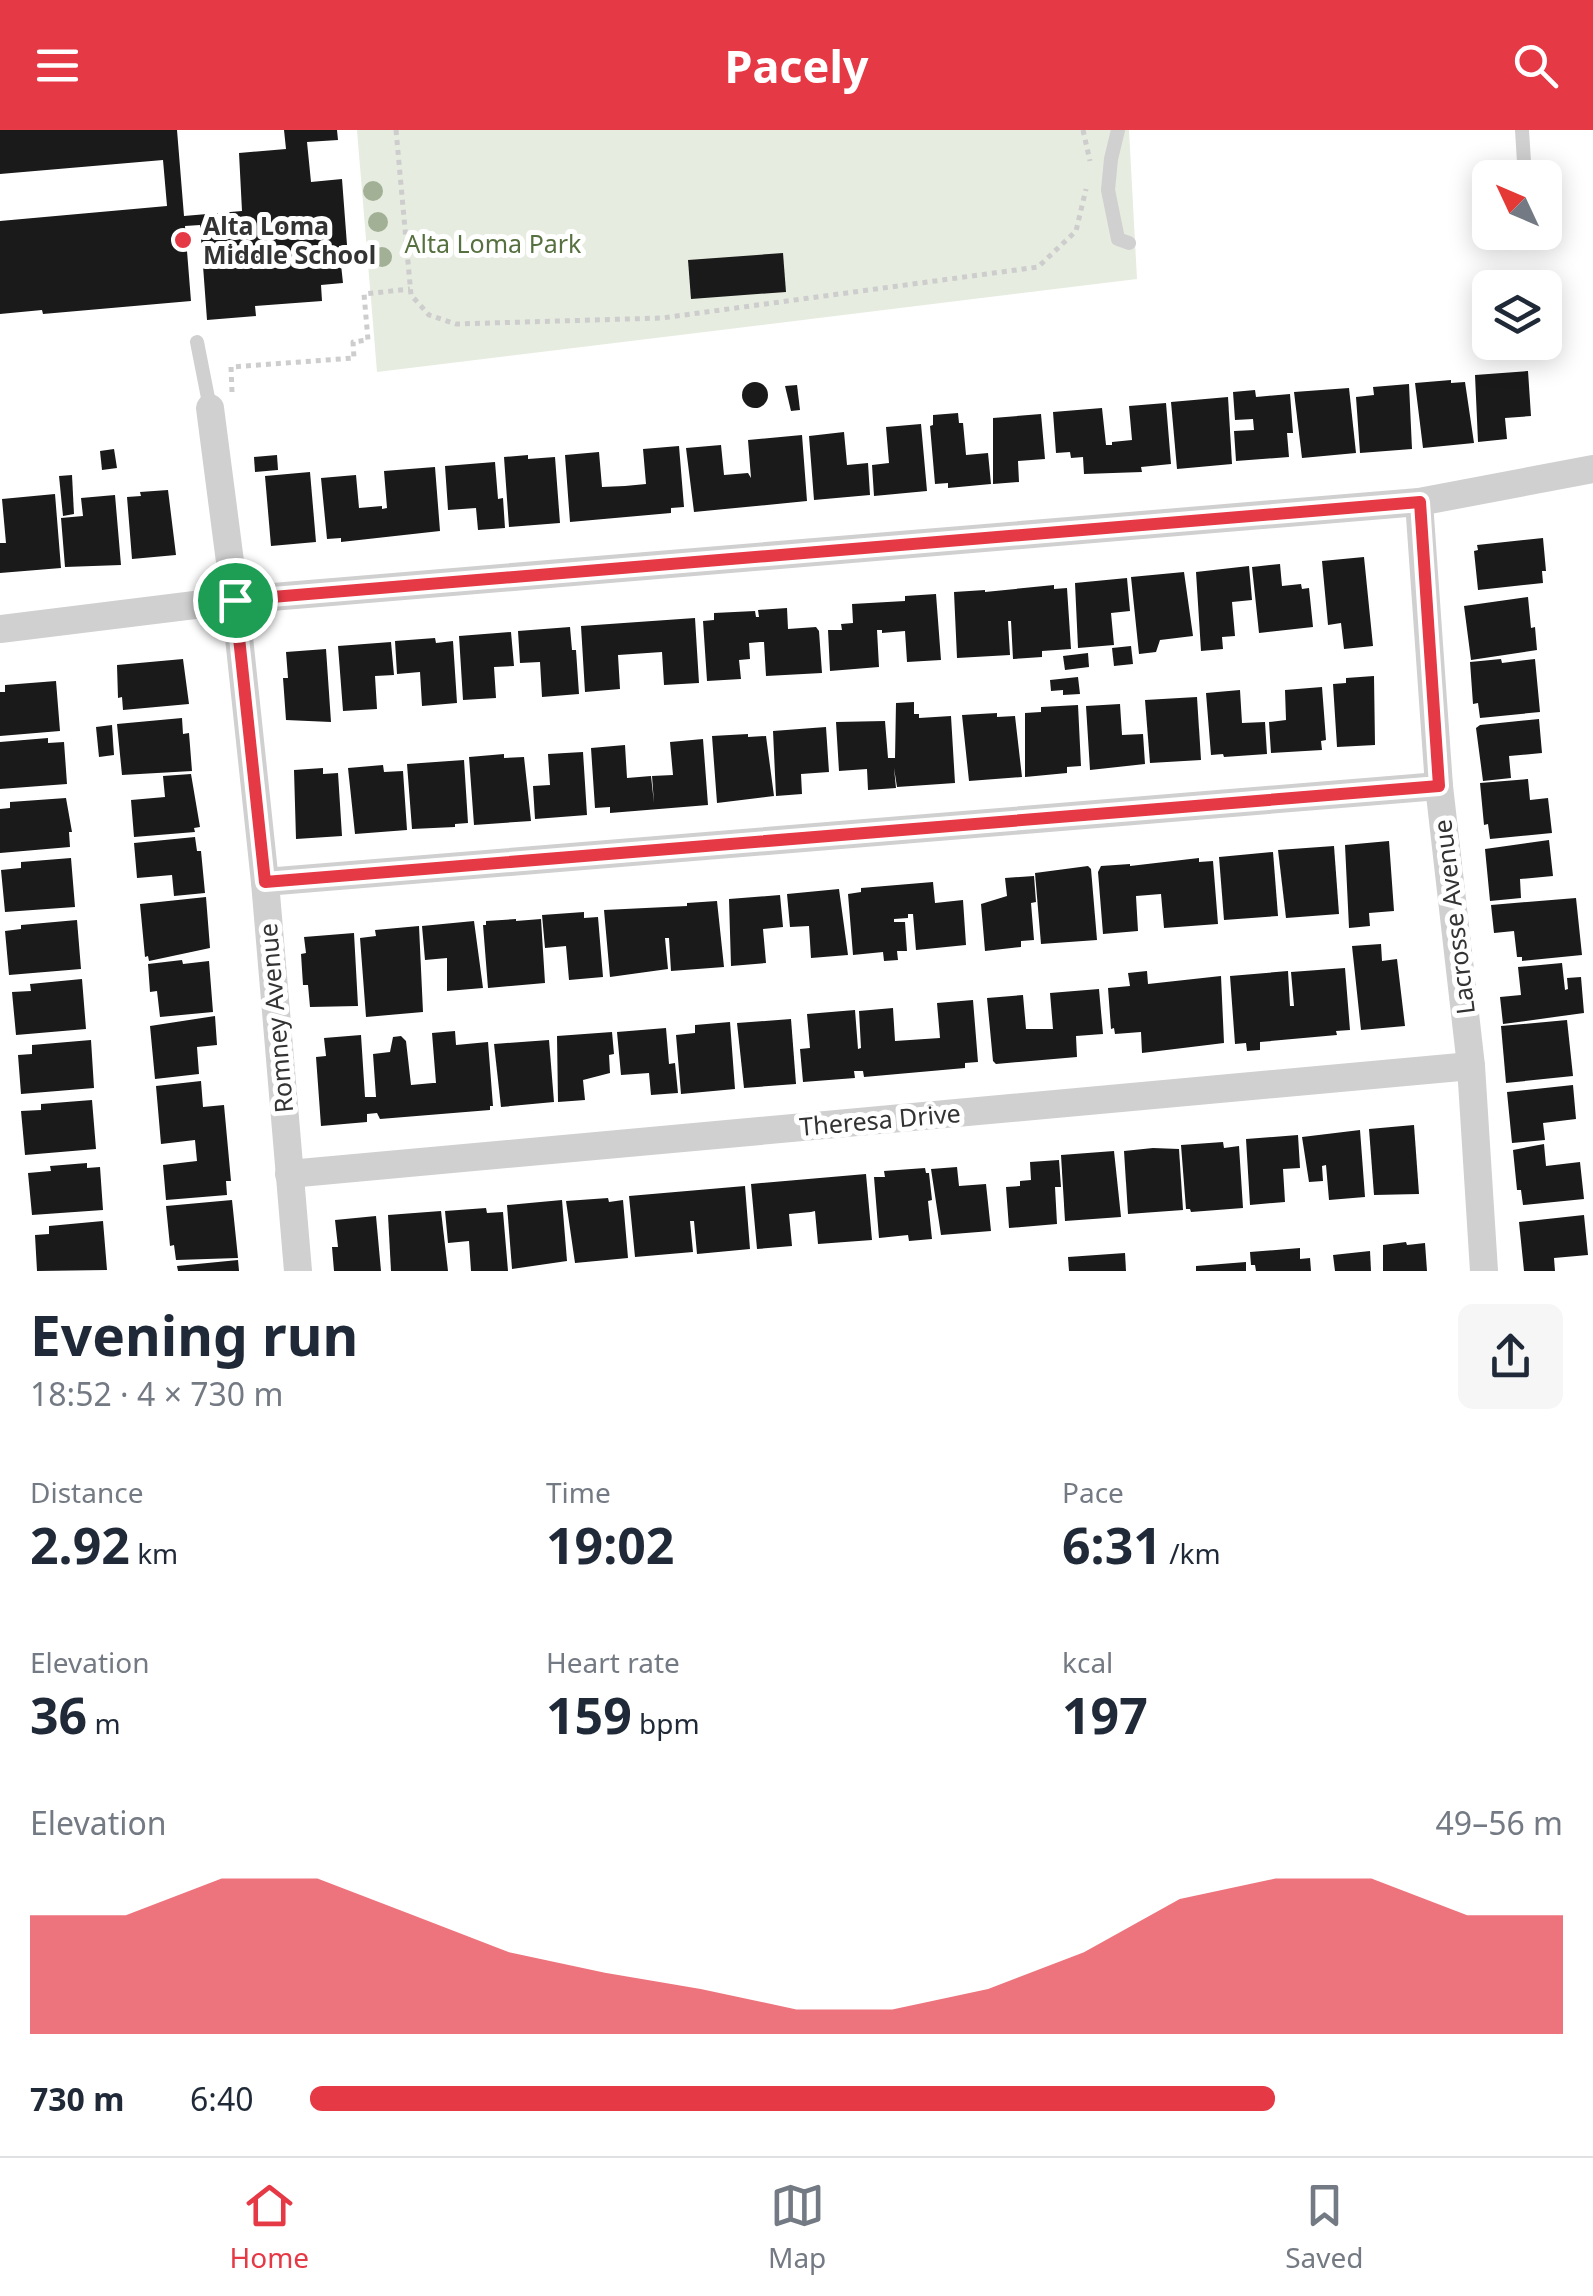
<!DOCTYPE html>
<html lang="en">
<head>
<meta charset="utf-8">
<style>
	:root { --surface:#fff; --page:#f6f6f7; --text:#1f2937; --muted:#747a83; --line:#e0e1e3; --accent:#e63946 }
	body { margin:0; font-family:"Noto Sans",sans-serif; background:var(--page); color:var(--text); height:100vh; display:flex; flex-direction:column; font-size:38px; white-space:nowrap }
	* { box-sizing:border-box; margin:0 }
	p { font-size:32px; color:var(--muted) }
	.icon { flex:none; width:55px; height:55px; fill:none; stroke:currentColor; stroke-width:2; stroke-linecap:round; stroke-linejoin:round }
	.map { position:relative; height:1141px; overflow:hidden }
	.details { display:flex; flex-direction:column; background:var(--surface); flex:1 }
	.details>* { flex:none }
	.needle { width:65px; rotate:314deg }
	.buttons { position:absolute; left:1472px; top:30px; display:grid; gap:20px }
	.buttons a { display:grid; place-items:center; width:90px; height:90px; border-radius:15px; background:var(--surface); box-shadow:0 5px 25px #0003; font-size:50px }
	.pin { position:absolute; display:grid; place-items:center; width:85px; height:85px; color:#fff; margin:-42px; border:5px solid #fff; border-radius:50%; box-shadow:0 2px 10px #0007 }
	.round { display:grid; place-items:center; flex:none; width:105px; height:105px; border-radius:15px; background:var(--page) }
	.headline { display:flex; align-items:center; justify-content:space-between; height:170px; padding:0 30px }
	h1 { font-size:55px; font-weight:700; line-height:75px }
	.stats { display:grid; grid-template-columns:repeat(3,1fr); gap:15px; height:170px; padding:10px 30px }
	.stats div { display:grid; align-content:center }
	.stats b { font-size:50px; font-weight:700 }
	.stats small { font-size:28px; font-weight:400 }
	.stats p { font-size:28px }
	.chart { height:280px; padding:20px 30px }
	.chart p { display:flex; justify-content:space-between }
	.chart svg { width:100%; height:180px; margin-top:10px; fill:var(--accent); opacity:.7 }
	ul { padding:0 30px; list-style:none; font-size:32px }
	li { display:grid; grid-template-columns:160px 120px 1fr; align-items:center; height:75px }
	li i { height:25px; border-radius:12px; background:var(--accent) }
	header { display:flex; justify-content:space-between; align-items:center; height:130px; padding:0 30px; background:var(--accent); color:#fff; font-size:45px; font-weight:700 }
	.tab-bar { display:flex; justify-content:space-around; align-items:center; height:140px; border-top:2px solid var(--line); background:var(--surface); font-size:28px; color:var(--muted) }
	.tab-bar a { display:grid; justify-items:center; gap:5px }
	.tab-bar .current { color:var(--accent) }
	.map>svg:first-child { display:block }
	.green { fill:#e6ecdf }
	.building { fill:#1a1a1a }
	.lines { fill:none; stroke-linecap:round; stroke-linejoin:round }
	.path { stroke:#cdcdcd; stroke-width:5; stroke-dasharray:5 5; stroke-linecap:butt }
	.service { stroke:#d0d0d0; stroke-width:14 }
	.minor { stroke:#d0d0d0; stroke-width:28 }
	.tree { fill:#a2b095 }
	.route-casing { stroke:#fff; stroke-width:20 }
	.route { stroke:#e63946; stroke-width:12 }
	.poi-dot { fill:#e63946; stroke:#fff; stroke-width:4 }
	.labels { text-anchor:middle; stroke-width:10; stroke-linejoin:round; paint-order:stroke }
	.poi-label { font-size:25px; font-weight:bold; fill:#333; stroke:#fff; text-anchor:start }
	.park-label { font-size:25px; fill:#56703f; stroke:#fff }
	.street-label { font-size:25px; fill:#333; stroke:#fff }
</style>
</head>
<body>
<header><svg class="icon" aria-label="menu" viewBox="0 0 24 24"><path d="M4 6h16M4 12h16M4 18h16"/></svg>Pacely<svg class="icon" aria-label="search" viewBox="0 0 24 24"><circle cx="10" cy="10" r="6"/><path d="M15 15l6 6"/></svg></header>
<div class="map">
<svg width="1593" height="1141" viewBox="0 0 1593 1141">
	<rect width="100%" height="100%" fill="#fff"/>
	<polygon class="green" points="357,0 1129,0 1137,149 377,242"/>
	<g class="building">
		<polygon points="0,0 177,0 184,86 242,81 239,23 286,19 284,0 337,0 338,10 307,12 311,52 342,49 347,115 339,116 343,153 321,155 322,171 255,176 256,186 207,190 200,95 185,96 191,171 43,184 42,180 0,184 0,91 167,76 163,30 0,44"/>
		<polygon points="783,123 786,162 691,169 688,130"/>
		<polygon points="1528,241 1531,286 1505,288 1507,309 1478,312 1475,245"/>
		<polygon points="1451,250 1451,253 1465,252 1474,313 1423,318 1415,253"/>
		<circle cx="755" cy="265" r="13"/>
		<polygon points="1409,254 1412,319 1360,323 1356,267 1374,265 1373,257"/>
		<polygon points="797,255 800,280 791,281 785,256"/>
		<polygon points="1349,258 1356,323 1302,328 1294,262"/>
		<polygon points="1255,260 1256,267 1290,264 1293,303 1287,303 1289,327 1236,331 1234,301 1254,300 1253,289 1235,290 1233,262"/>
		<polygon points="1228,267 1232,334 1177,339 1171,272"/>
		<polygon points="1166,273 1171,334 1141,337 1142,342 1084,344 1083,327 1071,328 1070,322 1056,323 1053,282 1102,278 1106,315 1112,315 1112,312 1132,310 1129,276"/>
		<polygon points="958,283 959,293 963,293 966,325 988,323 991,354 948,358 948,353 935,354 930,296 933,295 933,285"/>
		<polygon points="1041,284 1045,329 1018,331 1019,352 993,354 993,288"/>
		<polygon points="921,294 927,361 874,366 872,335 889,333 886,297"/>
		<polygon points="844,302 847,335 868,333 870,365 814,370 809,306"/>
		<polygon points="802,305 807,371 694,382 686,318 721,315 724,345 748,343 751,348 748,310"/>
		<polygon points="679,316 684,377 671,378 671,383 570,392 565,325 599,322 602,357 625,356 646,354 643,319"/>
		<polygon points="114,319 117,338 102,340 100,321"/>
		<polygon points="277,325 278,340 255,342 254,327"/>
		<polygon points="528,325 528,329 555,327 560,393 509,397 504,327"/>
		<polygon points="495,332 498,369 503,368 505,398 478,400 476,378 448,380 445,336"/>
		<polygon points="435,337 440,401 341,412 341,408 327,409 321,348 356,345 359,378 382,376 382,379 387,378 384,341"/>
		<polygon points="310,342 316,412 271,416 265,346"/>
		<polygon points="72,345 74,384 63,386 59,346"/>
		<polygon points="168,360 176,425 132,429 127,367 141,366 140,362"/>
		<polygon points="55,364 61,438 0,443 0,413 6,413 2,369"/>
		<polygon points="115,365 121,435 65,437 61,388 83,386 81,368"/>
		<polygon points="1543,408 1546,441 1542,441 1543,453 1478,460 1474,421 1478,420 1477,415"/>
		<polygon points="1364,427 1373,516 1344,519 1341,493 1328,495 1322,431"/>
		<polygon points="1280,434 1282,456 1301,454 1302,459 1309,458 1313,497 1259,503 1252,437"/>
		<polygon points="1249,436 1252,470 1232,472 1235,506 1222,507 1223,519 1201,521 1196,442"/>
		<polygon points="1184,442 1193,506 1160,510 1156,522 1139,524 1131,447"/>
		<polygon points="1127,448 1130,481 1111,483 1114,515 1078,518 1075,453"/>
		<polygon points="1054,455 1054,459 1067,458 1071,519 1042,521 1042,527 1013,529 1011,491 1008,491 1010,525 957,528 954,462 985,460 985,462"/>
		<polygon points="936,464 941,530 907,532 905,501 882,503 882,500 877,500 879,537 830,541 828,500 842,500 841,494 853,493 852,474 905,471 905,466"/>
		<polygon points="1528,467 1531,498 1535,497 1537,520 1471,530 1464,476"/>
		<polygon points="787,478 788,499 816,497 819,501 822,543 766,546 764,512 760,512 749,513 750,529 739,530 741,549 707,551 703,491 714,490 714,483 755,481 756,487 759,487 758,480"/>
		<polygon points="695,488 699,553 664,555 662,522 618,525 620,559 585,562 581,496"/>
		<polygon points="570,497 572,520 576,520 579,564 542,567 540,532 520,533 518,501"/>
		<polygon points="511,502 514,536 494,537 496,568 463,570 459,506"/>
		<polygon points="435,508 436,513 453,511 457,573 422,576 420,542 397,544 395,511"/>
		<polygon points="391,512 394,545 375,546 377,579 343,581 338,516"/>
		<polygon points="1131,516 1133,534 1114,536 1112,518"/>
		<polygon points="326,519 331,592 286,590 283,548 288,548 286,522"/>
		<polygon points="1088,523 1089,537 1065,540 1063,526"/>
		<polygon points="183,529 189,574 123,580 122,567 118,568 117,535"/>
		<polygon points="1501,529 1502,533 1535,529 1540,582 1480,588 1478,573 1473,574 1470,532"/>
		<polygon points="1374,546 1375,615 1337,617 1333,554 1346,553 1346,548"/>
		<polygon points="1078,547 1080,564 1063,565 1063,560 1051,561 1050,550"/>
		<polygon points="56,551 60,601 0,606 0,562 5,562 5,555"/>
		<polygon points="1322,557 1326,610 1321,611 1322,620 1271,623 1269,592 1286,590 1285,560"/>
		<polygon points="1240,560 1242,593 1265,592 1267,624 1224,627 1223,624 1211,625 1206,563"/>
		<polygon points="1197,567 1201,630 1150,633 1145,570"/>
		<polygon points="914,572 914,584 919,584 919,588 951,586 955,653 897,657 894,638 896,658 868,660 867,639 839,641 836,592 885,591 888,628 895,628 896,573"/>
		<polygon points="1120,574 1122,605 1143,604 1145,634 1090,640 1086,576"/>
		<polygon points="1078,575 1081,636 1067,637 1067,643 1025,647 1025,583 1041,582 1041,577"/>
		<polygon points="997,583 997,587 1015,586 1022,647 969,651 962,585"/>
		<polygon points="182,588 183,604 189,603 192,641 122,645 117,594"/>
		<polygon points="1539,589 1542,623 1509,626 1511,648 1483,651 1476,598 1480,595"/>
		<polygon points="112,595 114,625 99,627 96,597"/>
		<polygon points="826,597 829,642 801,644 802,664 776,666 773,601"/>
		<polygon points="748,604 748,607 766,606 774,666 717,673 712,606"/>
		<polygon points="48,608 48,613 64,612 67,654 0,659 0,612"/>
		<polygon points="703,609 708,675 610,683 610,677 595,678 591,618 625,615 627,648 651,646 654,673 652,646 673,645 670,612"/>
		<polygon points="583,622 587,685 535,689 533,656 550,655 548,624"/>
		<polygon points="504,624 504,628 524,627 531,691 474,695 469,627"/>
		<polygon points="464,630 468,693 455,694 455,697 412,699 407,634"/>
		<polygon points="383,635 384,642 403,641 407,700 355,704 348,638"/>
		<polygon points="323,638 323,644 338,643 342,706 296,709 294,640"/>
		<polygon points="191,644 200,697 194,698 195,702 134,707 131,670 165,667 163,646"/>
		<polygon points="1528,649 1530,670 1548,668 1552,703 1490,709 1488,694 1484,695 1480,653"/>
		<polygon points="66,668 72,702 69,702 70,717 0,723 0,679 10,678 10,672"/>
		<polygon points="195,707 197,721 201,721 205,763 174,766 172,745 137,748 134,713"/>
		<polygon points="1549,710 1553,746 1520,749 1521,768 1490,771 1485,719"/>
		<polygon points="1389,711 1394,781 1369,783 1370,796 1349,798 1345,715"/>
		<polygon points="1334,716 1339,784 1286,788 1278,720"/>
		<polygon points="1273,722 1278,786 1224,790 1219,727"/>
		<polygon points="71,728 75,777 5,782 1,740 21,738 21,732"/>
		<polygon points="1199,728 1199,732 1213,731 1218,794 1164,798 1161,764 1136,766 1138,801 1103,804 1098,742 1101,736 1130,734 1130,736"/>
		<polygon points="1088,736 1091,739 1097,810 1041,814 1035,743"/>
		<polygon points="1034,746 1036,772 1031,773 1034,810 1021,811 1021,817 985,821 981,774 1007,766 1005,748"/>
		<polygon points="933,752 935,773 963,770 966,815 916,820 913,784 908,784 908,788 894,789 894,792 905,792 907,821 897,821 898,830 884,831 883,822 853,825 848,764 861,762 861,758"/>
		<polygon points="839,759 848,825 811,828 809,796 790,797 787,764"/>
		<polygon points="780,765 783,797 763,799 766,833 731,836 729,769"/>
		<polygon points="206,767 210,818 149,831 148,826 145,827 140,774"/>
		<polygon points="1576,768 1582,825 1522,831 1522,827 1517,827 1514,801 1494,803 1491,775"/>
		<polygon points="717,771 724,837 671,841 669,808 665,808 668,839 610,847 604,780 687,776 687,773"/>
		<polygon points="584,782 584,788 598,787 603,847 569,850 566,816 545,818 542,785"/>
		<polygon points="516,789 516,791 541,789 545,853 488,858 483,795 486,795 486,791"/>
		<polygon points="77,790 81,839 9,845 5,801 21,799 21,795"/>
		<polygon points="474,791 483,858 447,861 447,828 425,830 422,796"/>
		<polygon points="419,796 423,882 366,887 360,808 376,806 375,800"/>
		<polygon points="354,803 358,876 310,877 308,855 303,855 301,824 306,823 304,807"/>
		<polygon points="1381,814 1382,831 1397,829 1405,896 1361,900 1352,816"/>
		<polygon points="182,830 183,834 209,831 213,882 160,887 157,861 150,862 148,834"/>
		<polygon points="1562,833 1565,860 1568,859 1567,848 1581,847 1584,883 1503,894 1500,867 1521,865 1518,837"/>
		<polygon points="1345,838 1350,900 1336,901 1337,905 1260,912 1260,920 1247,921 1246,913 1235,914 1230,846 1288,841 1290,876 1294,876 1291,842"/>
		<polygon points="1147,841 1148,854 1221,846 1224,913 1142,923 1141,902 1115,904 1114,898 1111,899 1108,858 1130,856 1128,843"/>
		<polygon points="82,849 86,899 16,905 12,862 31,861 30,854"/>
		<polygon points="1099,859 1103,904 1076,906 1077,927 996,934 993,931 987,868 1023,865 1026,899 1053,899 1050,863"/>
		<polygon points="973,870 978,932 965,933 965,938 864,947 863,941 854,941 855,948 803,952 800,919 810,918 807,884 855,880 858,919 861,918 859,881 893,878 895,911 940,908 937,873"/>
		<polygon points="215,886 217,915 197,917 199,944 155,949 150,896"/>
		<polygon points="791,889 796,954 744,958 737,893"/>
		<polygon points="1567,890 1573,946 1506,953 1501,896"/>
		<polygon points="730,892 735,959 681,964 676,905 695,903 695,895"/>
		<polygon points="666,898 669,934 675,933 678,963 651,965 649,943 621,945 617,902"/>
		<polygon points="455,901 456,915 488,912 493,976 490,976 490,980 380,989 377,983 367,984 367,992 321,996 316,927 326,926 324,908 361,905 365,967 376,967 373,924 390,922 393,907 401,906 406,911 411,955 433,953 436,953 432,903"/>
		<polygon points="612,902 614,924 609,925 610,943 583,950 585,970 558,972 557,906"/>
		<polygon points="91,910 94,958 21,964 18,925 32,924 32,915"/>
		<polygon points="549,910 554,972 501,977 494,914"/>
		<polygon points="201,951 203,977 224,975 231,1051 226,1051 227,1065 166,1070 163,1035 197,1031 195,1010 161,1014 156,956"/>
		<polygon points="1573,955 1576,989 1543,993 1545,1010 1512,1013 1507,962"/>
		<polygon points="92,970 96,1019 25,1025 21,981 41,980 41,974"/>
		<polygon points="1414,995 1419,1064 1374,1065 1369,999"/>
		<polygon points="1360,1000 1365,1067 1329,1070 1326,1035 1322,1036 1323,1051 1309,1052 1302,1007"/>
		<polygon points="1298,1005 1300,1038 1283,1039 1285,1072 1250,1075 1246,1009"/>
		<polygon points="1223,1012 1224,1018 1239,1016 1243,1078 1191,1082 1190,1079 1186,1079 1181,1015"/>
		<polygon points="1544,1014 1546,1036 1580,1032 1584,1069 1523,1075 1521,1060 1517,1060 1513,1020"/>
		<polygon points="1153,1018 1179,1019 1183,1080 1128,1084 1124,1021"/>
		<polygon points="1114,1021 1121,1087 1065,1091 1061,1025"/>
		<polygon points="1059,1030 1061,1057 1055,1057 1057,1094 1009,1098 1006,1057 1020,1056 1020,1051 1031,1050 1030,1032"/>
		<polygon points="87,1033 87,1038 100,1037 103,1080 32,1085 28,1043 51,1041 50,1036"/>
		<polygon points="957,1037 959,1056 986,1054 991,1101 941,1105 931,1039"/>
		<polygon points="925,1038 926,1043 929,1043 932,1070 928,1071 932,1109 909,1111 908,1105 879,1108 874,1047 885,1047 884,1041"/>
		<polygon points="866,1044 872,1110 818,1114 815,1081 811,1082 789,1084 792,1116 757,1119 751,1054"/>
		<polygon points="745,1056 750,1119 697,1124 694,1091 690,1091 693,1122 635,1127 629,1066"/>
		<polygon points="608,1068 609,1072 623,1070 628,1128 575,1133 566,1071"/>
		<polygon points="232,1070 238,1128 176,1130 174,1115 170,1116 166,1076"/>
		<polygon points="562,1070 567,1131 512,1139 507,1075"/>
		<polygon points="486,1078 487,1083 503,1082 508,1141 471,1141 469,1111 448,1113 445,1081"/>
		<polygon points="441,1081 448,1141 391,1141 388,1085"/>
		<polygon points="1584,1085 1588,1125 1554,1128 1555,1141 1524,1141 1519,1092"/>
		<polygon points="376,1086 381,1141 334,1141 332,1117 338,1117 335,1090"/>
		<polygon points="103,1091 107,1140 37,1141 35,1105 49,1104 49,1096"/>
		<polygon points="1406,1112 1407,1115 1425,1113 1427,1141 1383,1141 1383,1115"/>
		<polygon points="1300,1118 1300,1129 1310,1128 1311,1141 1256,1141 1255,1135 1251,1135 1250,1122"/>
		<polygon points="1370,1121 1371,1141 1335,1141 1333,1125"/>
		<polygon points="1125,1123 1126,1141 1069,1141 1068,1127"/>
		<polygon points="238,1130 239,1141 178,1141 177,1136"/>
		<polygon points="1246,1132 1246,1141 1196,1141 1196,1136"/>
	</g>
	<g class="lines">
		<g class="path">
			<polyline points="396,0 411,165 429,185 456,194 662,188 1038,137 1076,101 1086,59"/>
			<polyline points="1083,0 1090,31"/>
			<polyline points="232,262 231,237 354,228 353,212 368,210 364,164 410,159"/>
		</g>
		<g class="service">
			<polyline points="1118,0 1111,29 1108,60 1118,109 1129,113"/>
			<polyline points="1522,0 1525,48"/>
			<polyline points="197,212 210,278"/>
		</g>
		<g class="minor">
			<polyline points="210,278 235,470 265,752 298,1141"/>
			<polyline points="1419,372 1439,656 1471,936 1484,1141"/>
			<polyline points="0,499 235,470 1419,372 1593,339"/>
			<polyline points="265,752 1439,656"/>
			<polyline points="289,1044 1471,936"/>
		</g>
	</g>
	<g class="tree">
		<circle cx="373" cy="61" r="10"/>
		<circle cx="378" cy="92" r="10"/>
		<circle cx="382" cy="127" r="10"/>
	</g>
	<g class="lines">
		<defs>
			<polygon id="route" points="1420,372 1439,656 265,752 235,470"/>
		</defs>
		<use href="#route" class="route-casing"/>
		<use href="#route" class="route"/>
	</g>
	<circle class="poi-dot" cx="183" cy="110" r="10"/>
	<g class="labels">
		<g class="poi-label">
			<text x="203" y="105">Alta Loma<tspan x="203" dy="29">Middle School</tspan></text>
		</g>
		<g class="park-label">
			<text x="493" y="123">Alta Loma Park</text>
		</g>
		<g class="street-label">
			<text transform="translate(1454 787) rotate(-97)" y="9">Lacrosse Avenue</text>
			<text transform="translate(276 888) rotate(-95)" y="9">Romney Avenue</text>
			<text transform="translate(880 990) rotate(-5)" y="9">Theresa Drive</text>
		</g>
	</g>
</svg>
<div class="buttons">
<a><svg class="needle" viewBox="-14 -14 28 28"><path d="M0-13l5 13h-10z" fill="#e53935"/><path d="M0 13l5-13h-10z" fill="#747a83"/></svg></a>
<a><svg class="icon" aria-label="layers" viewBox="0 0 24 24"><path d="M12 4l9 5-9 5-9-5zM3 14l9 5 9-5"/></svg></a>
</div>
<div class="pin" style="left:235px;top:470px;background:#1e9e55"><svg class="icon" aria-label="arrive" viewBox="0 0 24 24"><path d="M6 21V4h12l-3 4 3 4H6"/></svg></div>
</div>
<section class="details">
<div class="headline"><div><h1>Evening run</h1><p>18:52 · 4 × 730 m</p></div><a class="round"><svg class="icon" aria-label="share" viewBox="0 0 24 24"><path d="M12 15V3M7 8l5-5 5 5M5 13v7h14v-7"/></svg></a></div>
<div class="stats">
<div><p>Distance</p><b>2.92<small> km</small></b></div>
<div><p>Time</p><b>19:02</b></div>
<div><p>Pace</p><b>6:31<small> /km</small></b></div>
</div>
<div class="stats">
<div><p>Elevation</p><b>36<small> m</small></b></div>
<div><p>Heart rate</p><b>159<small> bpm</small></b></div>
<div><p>kcal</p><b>197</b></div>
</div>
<div class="chart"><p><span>Elevation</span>49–56 m</p>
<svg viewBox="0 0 160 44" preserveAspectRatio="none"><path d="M0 44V15L10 15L20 6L30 6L40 15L50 24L60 29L70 33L80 38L90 38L100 33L110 24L120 11L130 6L140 6L150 15L160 15V44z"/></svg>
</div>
<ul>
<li><b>730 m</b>6:40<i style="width:77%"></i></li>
</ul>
</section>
<nav class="tab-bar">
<a class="current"><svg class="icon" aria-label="home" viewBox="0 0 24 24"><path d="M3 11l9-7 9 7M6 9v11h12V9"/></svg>Home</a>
<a><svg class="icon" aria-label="map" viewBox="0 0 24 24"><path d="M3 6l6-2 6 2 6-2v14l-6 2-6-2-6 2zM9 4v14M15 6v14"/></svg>Map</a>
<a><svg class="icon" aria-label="saved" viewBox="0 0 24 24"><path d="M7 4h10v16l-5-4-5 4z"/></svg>Saved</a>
</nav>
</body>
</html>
